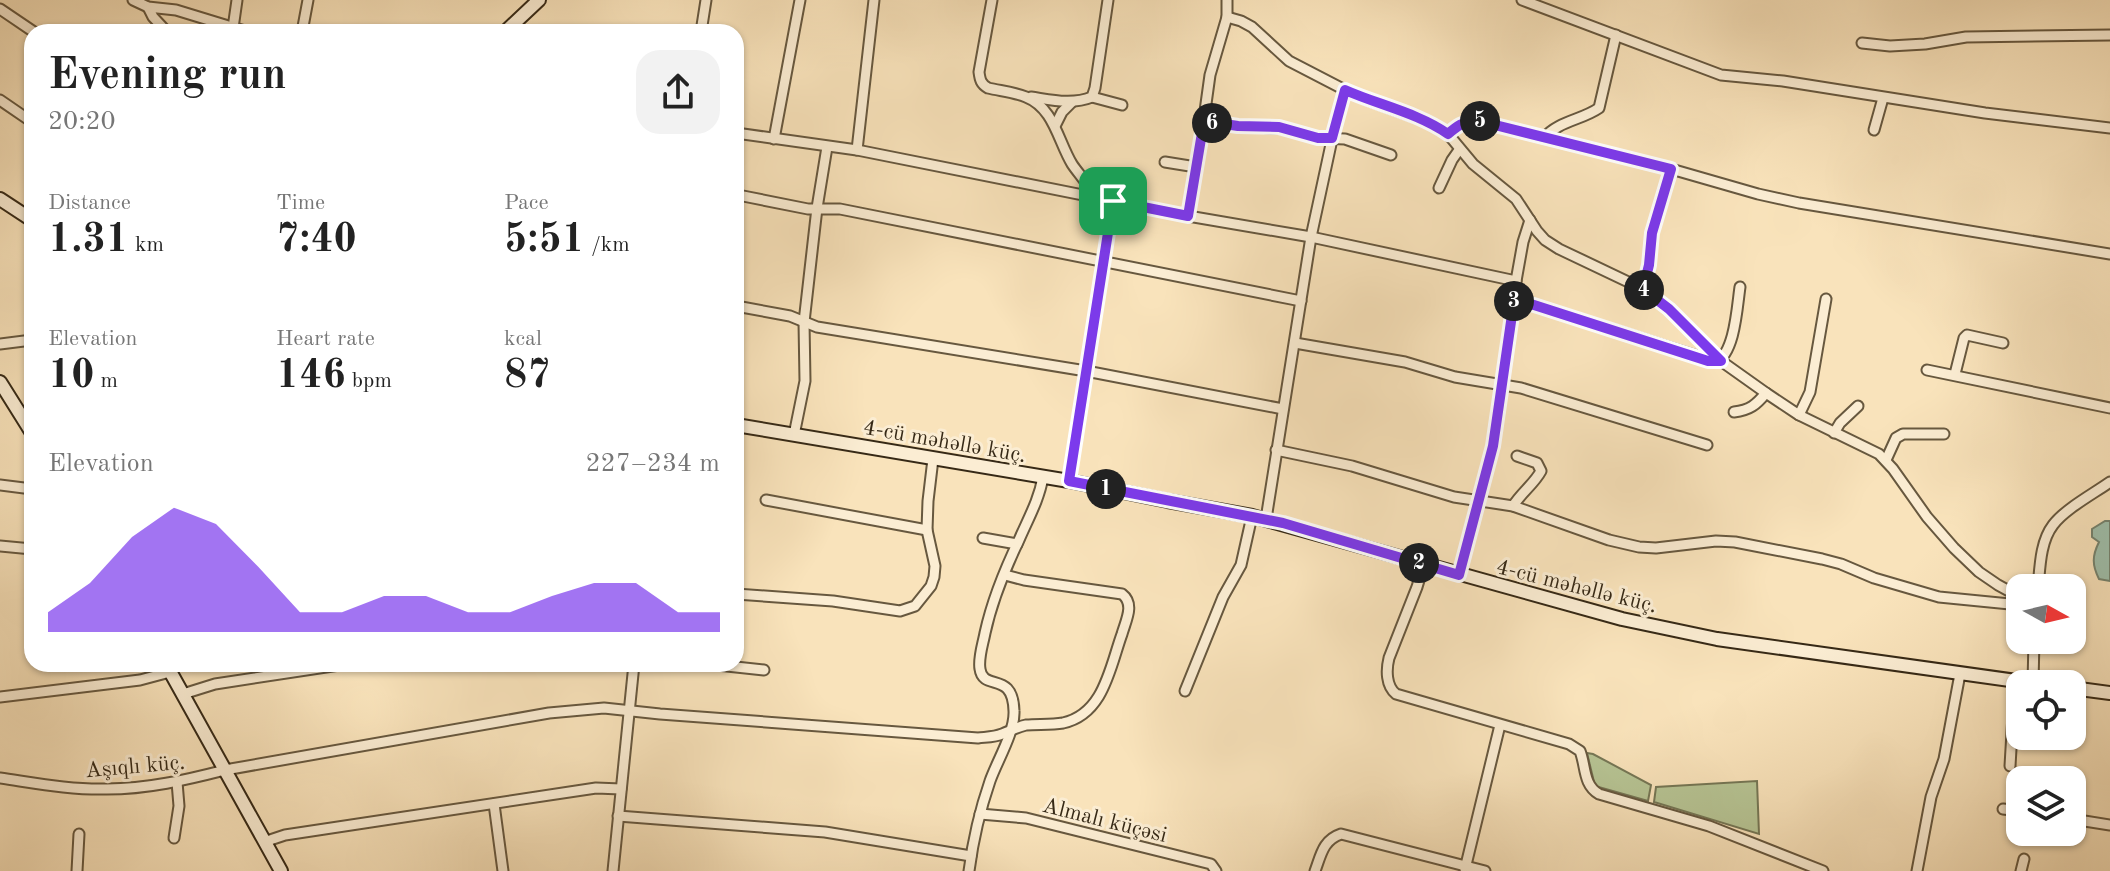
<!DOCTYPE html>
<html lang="en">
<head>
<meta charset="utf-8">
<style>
	:root { --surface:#fff; --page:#f2f2f2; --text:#222; --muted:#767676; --accent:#7c3aed }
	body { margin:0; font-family:"Old Standard TT",serif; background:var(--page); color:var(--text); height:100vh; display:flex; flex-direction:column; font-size:30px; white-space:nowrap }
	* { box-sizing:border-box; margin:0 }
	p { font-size:26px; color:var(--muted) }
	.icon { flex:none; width:44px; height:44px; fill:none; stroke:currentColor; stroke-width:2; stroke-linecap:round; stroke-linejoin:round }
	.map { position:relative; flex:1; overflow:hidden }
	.side { position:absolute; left:24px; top:24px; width:720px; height:648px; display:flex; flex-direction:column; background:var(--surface); border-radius:24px; box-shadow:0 2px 6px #0004 }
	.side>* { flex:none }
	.needle { width:52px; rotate:98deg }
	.controls { position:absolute; left:2006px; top:574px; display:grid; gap:16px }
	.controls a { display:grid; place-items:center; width:80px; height:80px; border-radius:16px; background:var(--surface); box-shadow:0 2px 6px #0004; font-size:40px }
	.pin { position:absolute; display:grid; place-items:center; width:68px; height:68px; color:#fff; margin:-34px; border-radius:16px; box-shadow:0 4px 12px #0006 }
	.km { position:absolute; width:40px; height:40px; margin:-20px; border-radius:50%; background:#222; color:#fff; font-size:22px; line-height:40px; text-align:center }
	.round { display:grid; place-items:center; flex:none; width:84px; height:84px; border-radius:24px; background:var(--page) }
	.head { display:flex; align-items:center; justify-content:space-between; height:136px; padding:0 24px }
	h1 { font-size:44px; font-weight:700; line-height:60px }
	.stats { display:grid; grid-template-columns:repeat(3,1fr); gap:12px; height:136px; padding:8px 24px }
	.stats div { display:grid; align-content:center }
	.stats b { font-size:40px; font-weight:700 }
	.stats small { font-size:22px; font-weight:400 }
	.stats p { font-size:22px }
	.chart { height:224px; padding:16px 24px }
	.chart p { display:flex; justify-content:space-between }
	.chart svg { width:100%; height:144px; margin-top:8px; fill:var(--accent); opacity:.7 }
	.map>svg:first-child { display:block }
	.green { fill:#b7c595; stroke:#767756; stroke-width:2 }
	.water { fill:#9fbfab; stroke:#75836f; stroke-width:2 }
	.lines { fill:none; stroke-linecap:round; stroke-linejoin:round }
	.street-casing { stroke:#67583f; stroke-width:13 }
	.secondary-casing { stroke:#362916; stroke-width:16 }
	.street { stroke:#fbedd3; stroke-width:9 }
	.secondary { stroke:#fbedd3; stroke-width:12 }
	.route-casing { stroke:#fff; stroke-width:16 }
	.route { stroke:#7c3aed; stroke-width:10 }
	.labels { text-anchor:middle; stroke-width:6; stroke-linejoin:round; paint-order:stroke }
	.street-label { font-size:22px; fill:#362916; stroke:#fbedd3 }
</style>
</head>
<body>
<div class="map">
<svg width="2110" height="871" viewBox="0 0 2110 871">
	<rect width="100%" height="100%" fill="#f9e3bb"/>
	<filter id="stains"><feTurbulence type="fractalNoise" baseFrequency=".0025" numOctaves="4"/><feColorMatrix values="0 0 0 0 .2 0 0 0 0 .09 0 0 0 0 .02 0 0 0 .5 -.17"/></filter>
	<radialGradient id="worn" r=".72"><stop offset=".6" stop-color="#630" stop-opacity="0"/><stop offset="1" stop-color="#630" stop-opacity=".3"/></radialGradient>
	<g class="green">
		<polygon points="1587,753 1593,754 1651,785 1648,801 1595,786"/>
		<polygon points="1757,781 1759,834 1654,802 1656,787"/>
	</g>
	<path class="water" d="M2105,521H2110V581L2099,579C2092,565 2092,556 2099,542L2092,537V529Z"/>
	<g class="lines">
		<defs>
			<g id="street">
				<polyline points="133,0 148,7 176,10 248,32"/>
				<path d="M992,0L979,72C980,80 981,84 988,88C1001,91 1014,92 1026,97C1054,108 1058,141 1072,164C1079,175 1090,184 1093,197"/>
				<polyline points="1522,0 1721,75 1783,81 1985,113 2110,128"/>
				<polyline points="148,7 153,17 167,32"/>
				<polyline points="0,9 34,32"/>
				<polyline points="1227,17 1241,21 1252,27 1289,61 1345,90 1373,102 1425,121 1448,134 1473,164 1516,199 1537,231 1545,240 1559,249 1643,289 1669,309 1721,361 1766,393 1799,415 1879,454 1893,469 1927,517 1954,548 1979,572 1998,585 2020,597"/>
				<polyline points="233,28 237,0"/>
				<polyline points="302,32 308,0"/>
				<polyline points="701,32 706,0"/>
				<polyline points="1862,43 1890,46 1925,44 1966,37 2110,35"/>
				<path d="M1031,97C1052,100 1072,105 1092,97L1095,88L1108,0"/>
				<polyline points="1092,97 1122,105"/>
				<polyline points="0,100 32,122"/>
				<polyline points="1204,121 1238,126 1289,129 1318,138 1345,139 1391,155"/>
				<polyline points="1055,126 1062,112 1072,102"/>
				<polyline points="1874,130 1883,98"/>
				<polyline points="736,133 857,150 1188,216 1311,237 1516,281"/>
				<path d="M1448,134C1462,122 1470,119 1489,123L1671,169L1758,194L1799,203L2110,254"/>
				<path d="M1544,138C1558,121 1582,120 1599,108L1616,35"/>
				<polyline points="774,139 800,0"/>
				<polyline points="857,150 874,0"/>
				<polyline points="1165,162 1196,167"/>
				<polyline points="1439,188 1452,160 1459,150"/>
				<polyline points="738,195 808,209 840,209 1301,301"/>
				<polyline points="1188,216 1200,147 1210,75 1227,17 1227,0"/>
				<polyline points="1643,289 1649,265 1652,233 1671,169"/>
				<path d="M1514,301L1534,305L1716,362C1735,353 1737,307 1740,287"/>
				<polyline points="736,306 790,316 817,327 1086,371 1283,409"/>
				<polyline points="1295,343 1405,362 1455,377 1521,388 1707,445"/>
				<polyline points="0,344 32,340"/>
				<polyline points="1927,370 2110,408"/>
				<polyline points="1955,374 1964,338 1967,335 2003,343"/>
				<path d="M1734,412C1750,410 1756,405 1766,393"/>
				<polyline points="1799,415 1810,392 1826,299"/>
				<polyline points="1834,433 1840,423 1858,406"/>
				<polyline points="794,435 805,381 804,322 817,208 827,147"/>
				<polyline points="1276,450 1352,466 1454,497 1513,506 1609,540 1639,547 1656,548 1716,541 1735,542 1822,559 1841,564 1874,578 1939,597 2020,605"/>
				<polyline points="1886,460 1896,438 1903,434 1944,434"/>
				<polyline points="1069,481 1113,201"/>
				<polyline points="0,485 32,489"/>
				<polyline points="766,500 927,530"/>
				<path d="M1513,506C1521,493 1534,484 1541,471L1537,463L1517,456"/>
				<polyline points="1266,519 1311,237 1336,121 1345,90"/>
				<polyline points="983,538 1017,544"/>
				<polyline points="0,546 32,549"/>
				<path d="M1424,564L1417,587L1389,658C1386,670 1386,686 1396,694L1569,744L1580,751C1586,766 1583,785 1599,794L1709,826L1823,871"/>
				<polyline points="1459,575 1493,446 1516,281 1523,242 1530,220"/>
				<path d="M2038,588C2040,568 2040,542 2053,525C2065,509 2093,494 2110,482"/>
				<polyline points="736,594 833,601 900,611 915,606 931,586 934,577 935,566 927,530 928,501 933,459"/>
				<polyline points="708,664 764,670"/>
				<polyline points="2033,683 2034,640"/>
				<polyline points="1185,691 1223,597 1241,565 1252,516"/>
				<polyline points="183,694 215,684 346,664"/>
				<polyline points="0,697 140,680 170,672"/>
				<polyline points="2010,766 2015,681"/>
				<path d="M0,778C35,783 71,790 107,789C147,789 186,780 225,770L549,713L604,708L660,714L978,738C986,737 995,737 1002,734C1010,731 1017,727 1026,725C1038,724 1051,725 1063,723C1104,714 1110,667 1122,634C1126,620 1135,604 1122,594L1024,580L1005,575"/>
				<polyline points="2065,780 2066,773"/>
				<polyline points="494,804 503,871"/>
				<polyline points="2003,809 2020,811"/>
				<polyline points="980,814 1026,818 1211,864 1216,871"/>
				<polyline points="618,816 825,832 971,856"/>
				<polyline points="2072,819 2110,825"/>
				<polyline points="174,838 179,806 177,782"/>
				<polyline points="264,842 285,835 596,788 621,789"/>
				<polyline points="1465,869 1500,725"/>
				<polyline points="77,871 79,834"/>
				<polyline points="613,871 634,664"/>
				<path d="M969,871C973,840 980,810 990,781C997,761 1015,732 1014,711C1013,670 983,692 980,669C978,658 983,644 985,633C992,601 1005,569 1019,540C1028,519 1039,500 1043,477"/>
				<path d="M1315,871C1321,855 1323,840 1341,834L1485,871"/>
				<polyline points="1917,871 1931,797 1944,759 1960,674"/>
				<polyline points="2021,871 2024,859"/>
			</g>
			<g id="secondary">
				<polyline points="505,32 539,0"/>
				<polyline points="0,199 32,220"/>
				<polyline points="0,382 32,433"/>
				<polyline points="736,425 1069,481 1168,501 1252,516 1622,619 1717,639 2038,684"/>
				<polyline points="166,664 281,871"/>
				<polyline points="2072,688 2110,693"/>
			</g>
		</defs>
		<use href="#street" class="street-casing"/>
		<use href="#secondary" class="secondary-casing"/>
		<use href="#street" class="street"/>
		<use href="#secondary" class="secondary"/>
	</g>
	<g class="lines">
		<defs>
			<path id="route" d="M1345,90C1379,105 1418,113 1448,134C1457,126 1463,122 1475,120L1671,169L1652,233L1649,265L1643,289L1669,309L1721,361H1708L1534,305L1514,301L1493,446L1459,575L1283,523L1069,481L1113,201L1188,216L1204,121L1238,126L1279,127L1318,138H1332Z"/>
		</defs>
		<use href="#route" class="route-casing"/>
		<use href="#route" class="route"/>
	</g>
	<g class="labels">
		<g class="street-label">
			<text transform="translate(945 440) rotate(10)" y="8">4-cü məhəllə küç.</text>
			<text transform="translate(1577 585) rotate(14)" y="8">4-cü məhəllə küç.</text>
			<text transform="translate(135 765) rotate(-5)" y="8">Aşıqlı küç.</text>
			<text transform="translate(1105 819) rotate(14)" y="8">Almalı küçəsi</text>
		</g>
	</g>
	<rect width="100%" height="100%" filter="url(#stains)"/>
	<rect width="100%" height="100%" fill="url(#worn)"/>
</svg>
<div class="controls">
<a><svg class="needle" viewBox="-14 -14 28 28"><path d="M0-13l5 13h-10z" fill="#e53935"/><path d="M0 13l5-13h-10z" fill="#767676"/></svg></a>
<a><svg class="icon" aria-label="locate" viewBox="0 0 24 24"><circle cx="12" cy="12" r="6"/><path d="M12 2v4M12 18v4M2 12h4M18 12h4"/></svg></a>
<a><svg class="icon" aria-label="layers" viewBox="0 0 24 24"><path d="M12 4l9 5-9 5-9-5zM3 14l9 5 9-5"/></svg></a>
</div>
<div class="pin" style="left:1113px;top:201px;background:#1e9e55"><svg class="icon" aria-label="arrive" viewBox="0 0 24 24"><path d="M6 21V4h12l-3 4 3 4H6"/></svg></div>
<b class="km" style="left:1106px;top:489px">1</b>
<b class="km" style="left:1419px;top:563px">2</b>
<b class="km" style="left:1514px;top:301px">3</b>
<b class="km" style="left:1644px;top:290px">4</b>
<b class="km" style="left:1480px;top:121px">5</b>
<b class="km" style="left:1212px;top:123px">6</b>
<section class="side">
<div class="head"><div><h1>Evening run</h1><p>20:20</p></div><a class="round"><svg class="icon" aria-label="share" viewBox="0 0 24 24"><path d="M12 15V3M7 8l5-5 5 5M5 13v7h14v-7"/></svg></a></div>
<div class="stats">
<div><p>Distance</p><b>1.31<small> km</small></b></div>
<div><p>Time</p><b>7:40</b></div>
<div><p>Pace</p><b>5:51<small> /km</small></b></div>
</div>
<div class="stats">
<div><p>Elevation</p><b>10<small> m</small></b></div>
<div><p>Heart rate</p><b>146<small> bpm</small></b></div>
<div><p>kcal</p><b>87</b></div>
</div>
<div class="chart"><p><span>Elevation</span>227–234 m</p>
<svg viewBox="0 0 160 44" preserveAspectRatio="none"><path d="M0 44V38L10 29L20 15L30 6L40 11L50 24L60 38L70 38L80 33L90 33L100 38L110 38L120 33L130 29L140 29L150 38L160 38V44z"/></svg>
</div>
</section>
</div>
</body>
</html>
